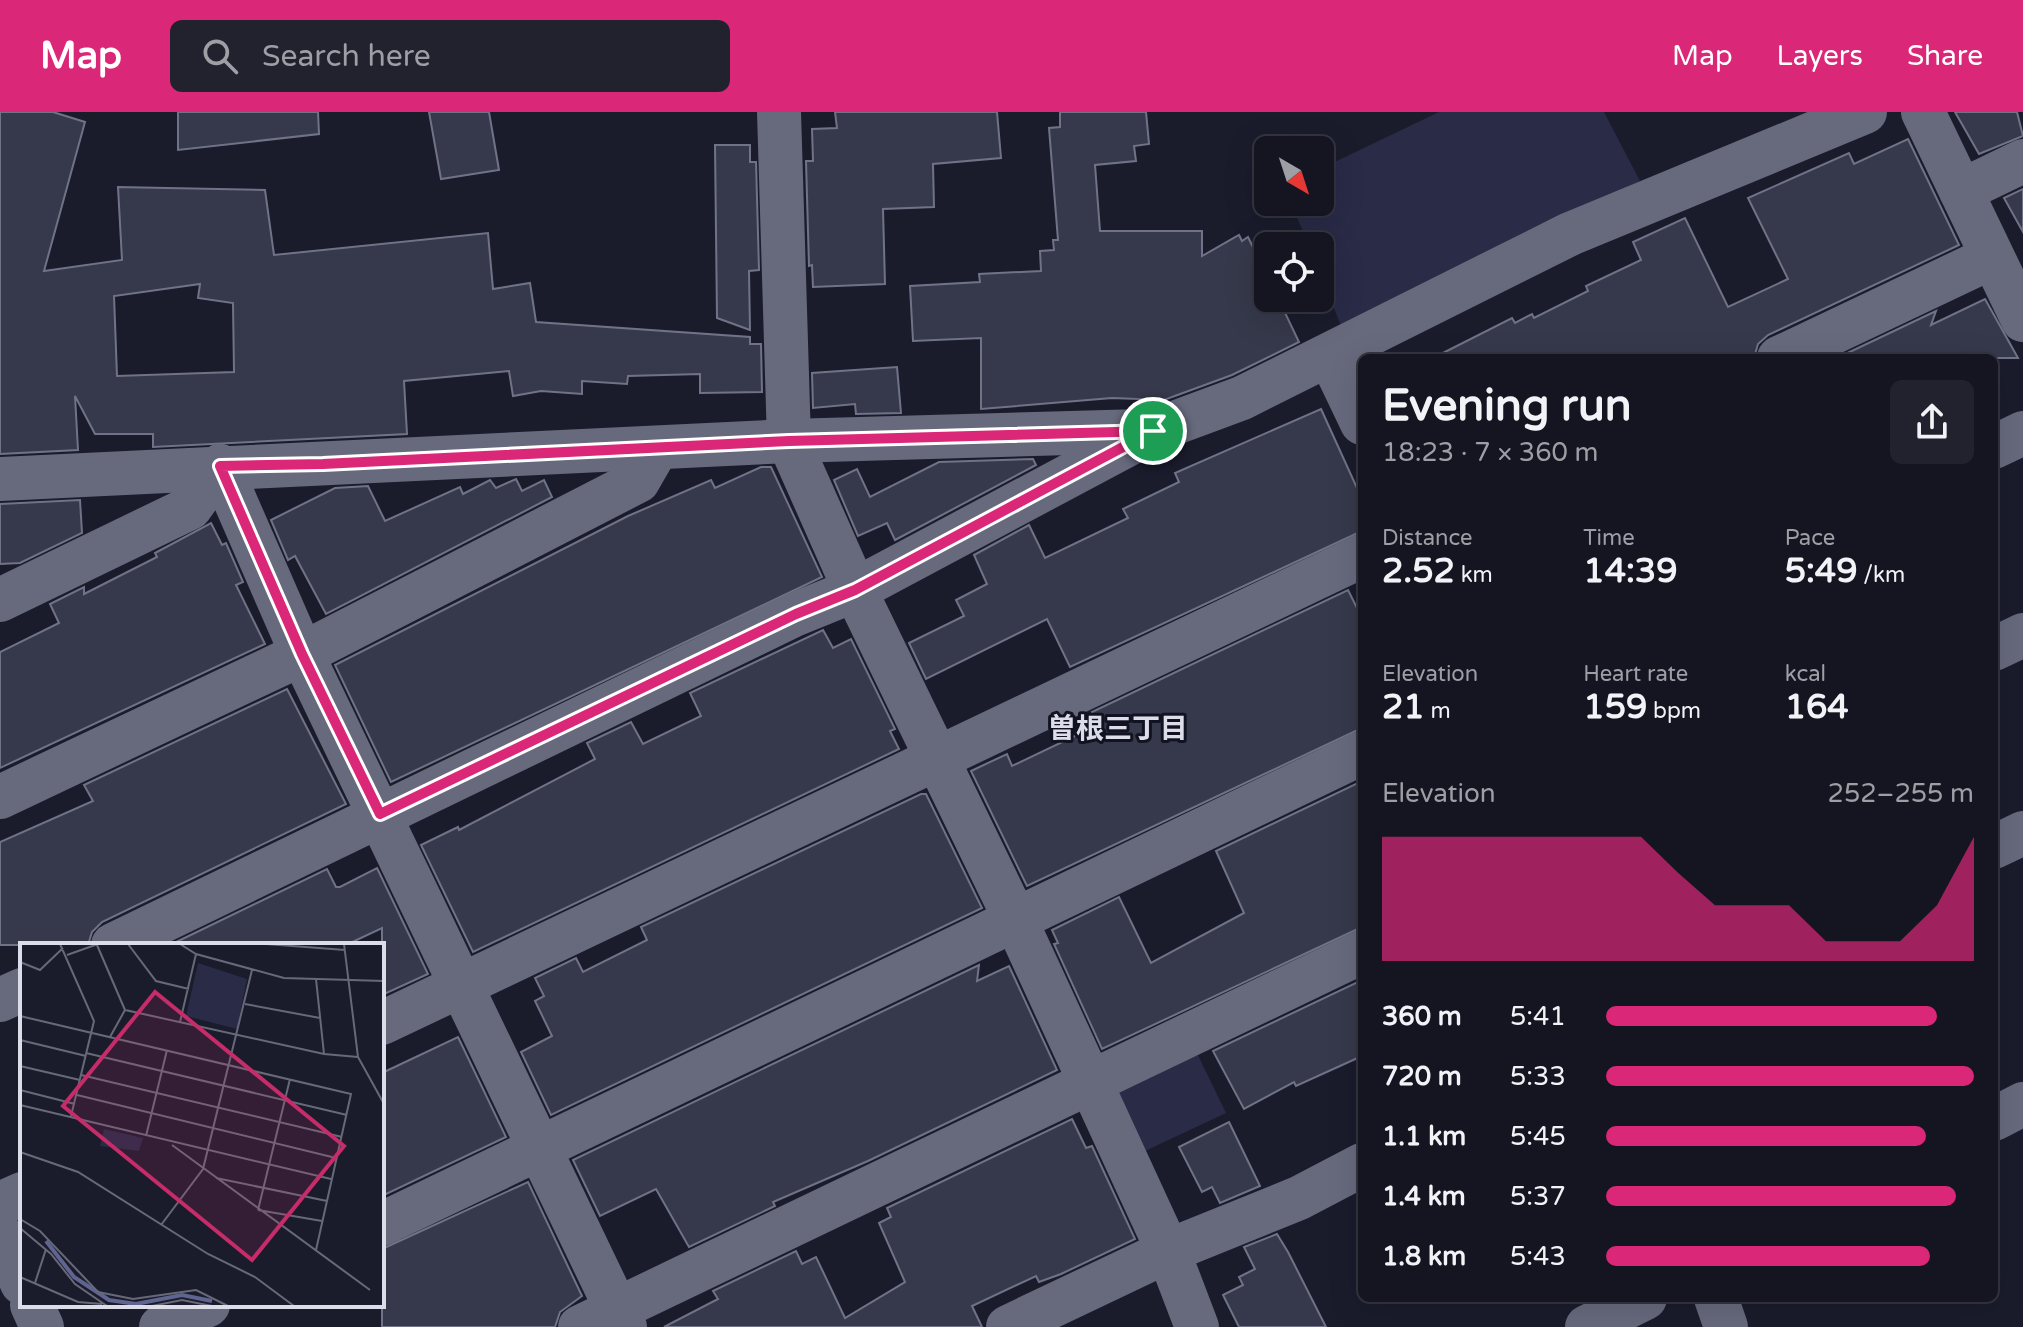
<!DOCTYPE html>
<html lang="en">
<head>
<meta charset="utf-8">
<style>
	:root { --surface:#141521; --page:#21222e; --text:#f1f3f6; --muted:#9d9fa5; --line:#33343f; --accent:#db2777 }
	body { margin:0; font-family:"Varela Round","Noto Sans JP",sans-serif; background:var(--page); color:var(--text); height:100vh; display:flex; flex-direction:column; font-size:30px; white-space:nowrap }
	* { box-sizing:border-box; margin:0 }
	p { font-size:26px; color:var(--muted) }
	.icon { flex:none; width:44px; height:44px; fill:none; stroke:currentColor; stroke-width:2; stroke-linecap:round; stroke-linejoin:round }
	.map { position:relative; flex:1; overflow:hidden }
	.panel { position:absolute; left:1358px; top:242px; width:640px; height:948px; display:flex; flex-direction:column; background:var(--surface); border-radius:12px; box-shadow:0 8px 32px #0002,0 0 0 2px var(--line) }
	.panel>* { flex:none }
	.needle { width:52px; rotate:141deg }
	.tools { position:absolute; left:1254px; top:24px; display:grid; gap:16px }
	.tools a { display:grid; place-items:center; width:80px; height:80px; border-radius:12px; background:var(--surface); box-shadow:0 8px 32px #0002,0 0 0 2px var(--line); font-size:40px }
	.pin { position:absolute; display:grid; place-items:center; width:68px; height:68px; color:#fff; margin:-34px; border:4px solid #fff; border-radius:50%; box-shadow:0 2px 8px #0007 }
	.round { display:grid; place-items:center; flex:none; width:84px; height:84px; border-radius:12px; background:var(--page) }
	.head { display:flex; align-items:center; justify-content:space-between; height:136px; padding:0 24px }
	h1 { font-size:44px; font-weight:800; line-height:60px }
	.metrics { display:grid; grid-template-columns:repeat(3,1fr); gap:12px; height:136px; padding:8px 24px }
	.metrics div { display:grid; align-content:center }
	.metrics b { font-size:34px; font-weight:800 }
	.metrics small { font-size:22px; font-weight:400 }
	.metrics p { font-size:22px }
	.chart { height:224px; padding:16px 24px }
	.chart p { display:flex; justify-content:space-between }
	.chart svg { width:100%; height:144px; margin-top:8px; fill:var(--accent); opacity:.7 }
	ul { padding:0 24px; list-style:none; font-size:26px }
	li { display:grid; grid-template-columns:128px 96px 1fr; align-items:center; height:60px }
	li i { height:20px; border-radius:10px; background:var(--accent) }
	header { display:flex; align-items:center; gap:48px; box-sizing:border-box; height:112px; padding:0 40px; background:var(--accent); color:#fff }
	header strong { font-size:38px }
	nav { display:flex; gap:44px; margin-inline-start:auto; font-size:28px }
	.search { width:560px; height:72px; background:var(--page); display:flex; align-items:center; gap:20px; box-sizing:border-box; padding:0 28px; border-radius:12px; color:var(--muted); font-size:30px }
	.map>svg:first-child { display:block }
	.green { fill:#292b47 }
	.building { fill:#36394b; stroke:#707387; stroke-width:2; fill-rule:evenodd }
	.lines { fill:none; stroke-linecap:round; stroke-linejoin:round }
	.minor { stroke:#676a7d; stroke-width:44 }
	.route-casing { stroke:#fff; stroke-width:16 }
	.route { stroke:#db2777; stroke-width:10 }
	.labels { text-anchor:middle; stroke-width:6; stroke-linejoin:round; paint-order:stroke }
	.neighbourhood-label { font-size:28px; font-weight:bold; fill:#dcdde9; stroke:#111322 }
	.inset-river { fill:none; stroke:#5f6490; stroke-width:4 }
	.inset-road { fill:none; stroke:#686978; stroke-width:2 }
	.view { fill:#c52c69; fill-opacity:0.15; stroke:#c52c69; stroke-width:4 }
	.inset-edge { fill:none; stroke:#dcdde9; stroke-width:4 }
</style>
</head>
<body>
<header>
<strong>Map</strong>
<div class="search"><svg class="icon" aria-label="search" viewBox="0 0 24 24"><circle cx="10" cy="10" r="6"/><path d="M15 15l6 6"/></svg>Search here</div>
<nav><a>Map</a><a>Layers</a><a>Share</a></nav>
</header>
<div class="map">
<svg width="2023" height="1215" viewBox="0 0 2023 1215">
	<rect width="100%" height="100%" fill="#1a1c2c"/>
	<g class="green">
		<polygon points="1439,0 1604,0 1640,69 1342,216 1320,162 1320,134 1309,134 1297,105 1300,90 1320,90 1320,57"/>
		<polygon points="1193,933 1226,1001 1143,1040 1111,972"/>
	</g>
	<g class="building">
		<path d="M0,0H53L85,10L44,159L122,148L118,75L265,78L274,143L488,121L493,177L530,171L536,210L750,225V232H761L762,280L700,281V262L628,264L627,272L582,269V282L541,279L513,284L509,259L404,269L407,322L153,335V322H95L75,284L78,338L0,342ZM200,172L198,186L233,191L234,260L117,264L114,184Z"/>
		<polygon points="178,0 318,0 319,22 178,38"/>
		<polygon points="429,0 489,0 499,58 441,67"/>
		<polygon points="835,0 997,0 1001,46 933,52 934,95 883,97 885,172 813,175 812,153 809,154 806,49 813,49 812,17 837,16"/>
		<polygon points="1060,0 1146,0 1149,32 1134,34 1136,49 1095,53 1100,119 1202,119 1202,144 1239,123 1242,129 1248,125 1268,166 1268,186 1278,186 1299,230 1232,263 1164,288 1112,286 981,297 981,226 913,229 910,174 980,170 979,162 1041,159 1040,139 1054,138 1053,128 1058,128 1049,16 1060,15"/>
		<polygon points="1955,0 2017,0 2023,24 1979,42"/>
		<polygon points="1908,27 1959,133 1768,223 1758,232 1754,246 1433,246 1512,206 1515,211 1532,202 1534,206 1588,179 1586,174 1641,148 1633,130 1685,106 1728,195 1788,167 1748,86 1849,41 1854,52"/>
		<polygon points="715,33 750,33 750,50 756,50 759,158 749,159 750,218 717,206"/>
		<polygon points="2023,77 2023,120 2004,86"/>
		<polygon points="1985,187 2018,246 1837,246 1936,199 1931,213"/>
		<polygon points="897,255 901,301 856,302 855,292 813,296 812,261"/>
		<polygon points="1321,297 1362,387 1362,419 1070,555 1047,507 926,567 909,531 964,504 956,488 987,472 974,443 1029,413 1045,446 1128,406 1123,397 1179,370 1175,361"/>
		<polygon points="1033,347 1036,353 895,428 887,411 858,424 834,368 857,357 870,385 939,350"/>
		<polygon points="761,355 771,355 822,465 391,670 335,553 628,404 711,368 715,376"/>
		<polygon points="516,367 522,379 544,368 552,385 326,502 295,444 288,448 271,408 335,376 368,374 385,409 460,375 463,382 490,368 496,376"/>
		<polygon points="80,388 82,421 20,451 0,452 0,392"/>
		<polygon points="211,411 222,433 226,431 243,470 236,473 265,532 0,656 0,540 59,511 50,492 84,475 84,482 157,445 155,441"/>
		<polygon points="1348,478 1362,506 1362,616 1027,774 971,659 1007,642 1012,654 1098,613 1092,600"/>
		<polygon points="823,518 833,536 851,527 895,617 890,619 899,637 473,840 421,733 458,715 459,718 595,647 587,631 631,610 643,632 701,604 690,581"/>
		<polygon points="287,577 346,692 102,810 92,820 88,833 0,833 0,730 93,689 84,673"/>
		<polygon points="1362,669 1362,815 1102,937 1054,832 1058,831 1052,818 1119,785 1151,851 1244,801 1216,739"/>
		<polygon points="921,682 926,682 982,796 551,1003 521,940 552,924 535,889 544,884 535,866 576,846 583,860 647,828 641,815"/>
		<polygon points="377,756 428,862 382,883 382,816 346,833 170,833 327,757 336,775 340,775"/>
		<polygon points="979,853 977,869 1009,854 1057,958 868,1049 773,1090 775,1094 689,1135 656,1077 600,1104 573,1048"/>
		<polygon points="1362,868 1362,944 1296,974 1294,970 1244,997 1213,939"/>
		<polygon points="458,925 506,1025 382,1084 382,961"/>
		<polygon points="1072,1007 1086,1036 1092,1034 1135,1127 1061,1162 1039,1170 1036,1164 972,1194 982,1215 664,1215 718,1187 713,1179 796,1139 802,1152 816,1145 845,1206 905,1170 879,1111 891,1105 887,1096"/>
		<polygon points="1229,1010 1260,1074 1220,1091 1212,1075 1202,1080 1179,1035"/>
		<polygon points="528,1070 582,1184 560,1200 555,1215 382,1215 382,1137"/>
		<polygon points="1277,1122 1288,1140 1326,1215 1239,1215 1223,1183 1243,1173 1239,1165 1255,1157 1244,1135"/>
	</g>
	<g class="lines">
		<g class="minor">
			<polyline points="779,0 789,329 855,478 1016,809 1168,1139 1197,1215"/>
			<polyline points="1923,0 2023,208"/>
			<polyline points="1961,79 2023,49"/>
			<polyline points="1330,244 1362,311"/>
			<polyline points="1779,246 1992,145"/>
			<polyline points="1994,335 2023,321"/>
			<polyline points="220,354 302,542 625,1215"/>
			<polyline points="0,367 789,329 1142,319"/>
			<polyline points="0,488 190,396 220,354"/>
			<polyline points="1994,537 2023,523"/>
			<polyline points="0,685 302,542 638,369 657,336"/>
			<polyline points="1994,735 2023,721"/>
			<polyline points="113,833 796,502 855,478 1153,319 1242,286 1570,122 1865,0"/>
			<polyline points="0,888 22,878"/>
			<polyline points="382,911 1362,444"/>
			<polyline points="1994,1007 2023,992"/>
			<polyline points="0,1092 22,1082"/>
			<polyline points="382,1112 1362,641"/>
			<polyline points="0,1122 22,1171"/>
			<polyline points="1716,1186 1726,1215"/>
			<polyline points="32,1193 42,1215"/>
			<polyline points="161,1215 208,1193"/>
			<polyline points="580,1215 1362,840"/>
			<polyline points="1008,1215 1168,1139 1299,1086 1362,1053"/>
			<polyline points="1587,1215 1645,1186"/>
		</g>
	</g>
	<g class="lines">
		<defs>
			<polygon id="route" points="1153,319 855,478 796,502 380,702 302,542 220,354 323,352 789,329"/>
		</defs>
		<use href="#route" class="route-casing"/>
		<use href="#route" class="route"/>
	</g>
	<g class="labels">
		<g class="neighbourhood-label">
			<text x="1118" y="626">曽根三丁目</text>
		</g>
	</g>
	<g transform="translate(20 831)">
		<rect width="364" height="364" fill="#1a1c2c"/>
		<path d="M178,20L227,36L217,86L166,73ZM84,186L123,195L119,208L80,203Z" fill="#292b47"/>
		<path class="inset-river" d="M26,298L54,334L89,357L116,361L162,352L192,358"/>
		<path class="inset-road" d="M40,1L74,78L51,173M108,1L136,38L169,46M160,1L176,11L264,35L364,38M246,1L325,7M324,1L338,114L364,161M77,2L105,67M47,12L78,1M0,19L20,27L43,5M296,36L304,111M225,61L300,75M0,73L331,151L296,307M160,79L176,11M90,94L105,67L304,111L338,114M0,97L66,113M66,110L327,172M0,123L60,137M61,132L322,194M0,147L55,161M57,152L316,215M0,162L311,236M126,193L147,107M152,202L350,347M0,209L58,229L188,311L235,334L274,363M196,235L307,258M238,267L270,136M238,267L302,278M0,276L20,288L78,349L113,356L176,347L208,363M141,282L183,226L232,27M0,285L31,311L55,341L87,363M0,334L58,359L82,361M15,340L26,306M132,363L162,357L192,363"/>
		<path class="view" d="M135,49L324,203L232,317L43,163Z"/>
		<rect width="364" height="364" class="inset-edge"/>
	</g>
</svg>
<div class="tools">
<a><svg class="needle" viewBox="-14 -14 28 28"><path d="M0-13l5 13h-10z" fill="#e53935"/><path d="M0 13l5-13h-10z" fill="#9d9fa5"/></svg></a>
<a><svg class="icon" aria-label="locate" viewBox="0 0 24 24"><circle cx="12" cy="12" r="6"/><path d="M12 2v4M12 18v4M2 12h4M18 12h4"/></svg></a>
</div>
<div class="pin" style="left:1153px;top:319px;background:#1e9e55"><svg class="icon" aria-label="arrive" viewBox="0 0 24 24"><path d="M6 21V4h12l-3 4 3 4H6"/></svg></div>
<section class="panel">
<div class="head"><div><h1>Evening run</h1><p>18:23 · 7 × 360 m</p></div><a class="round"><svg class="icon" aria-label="share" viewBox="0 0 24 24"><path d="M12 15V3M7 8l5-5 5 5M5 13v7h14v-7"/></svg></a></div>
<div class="metrics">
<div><p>Distance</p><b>2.52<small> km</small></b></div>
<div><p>Time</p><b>14:39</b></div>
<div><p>Pace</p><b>5:49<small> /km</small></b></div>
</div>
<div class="metrics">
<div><p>Elevation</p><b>21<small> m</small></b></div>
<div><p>Heart rate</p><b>159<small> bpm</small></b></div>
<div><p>kcal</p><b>164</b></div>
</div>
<div class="chart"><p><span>Elevation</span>252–255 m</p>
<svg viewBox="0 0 160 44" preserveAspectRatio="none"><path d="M0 44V6L10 6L20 6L30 6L40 6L50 6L60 6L70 6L80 17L90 27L100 27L110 27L120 38L130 38L140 38L150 27L160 6V44z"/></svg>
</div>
<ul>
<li><b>360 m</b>5:41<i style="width:90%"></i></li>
<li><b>720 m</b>5:33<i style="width:100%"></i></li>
<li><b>1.1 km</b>5:45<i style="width:87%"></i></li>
<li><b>1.4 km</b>5:37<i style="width:95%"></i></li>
<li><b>1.8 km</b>5:43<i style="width:88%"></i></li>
</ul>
</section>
</div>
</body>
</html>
